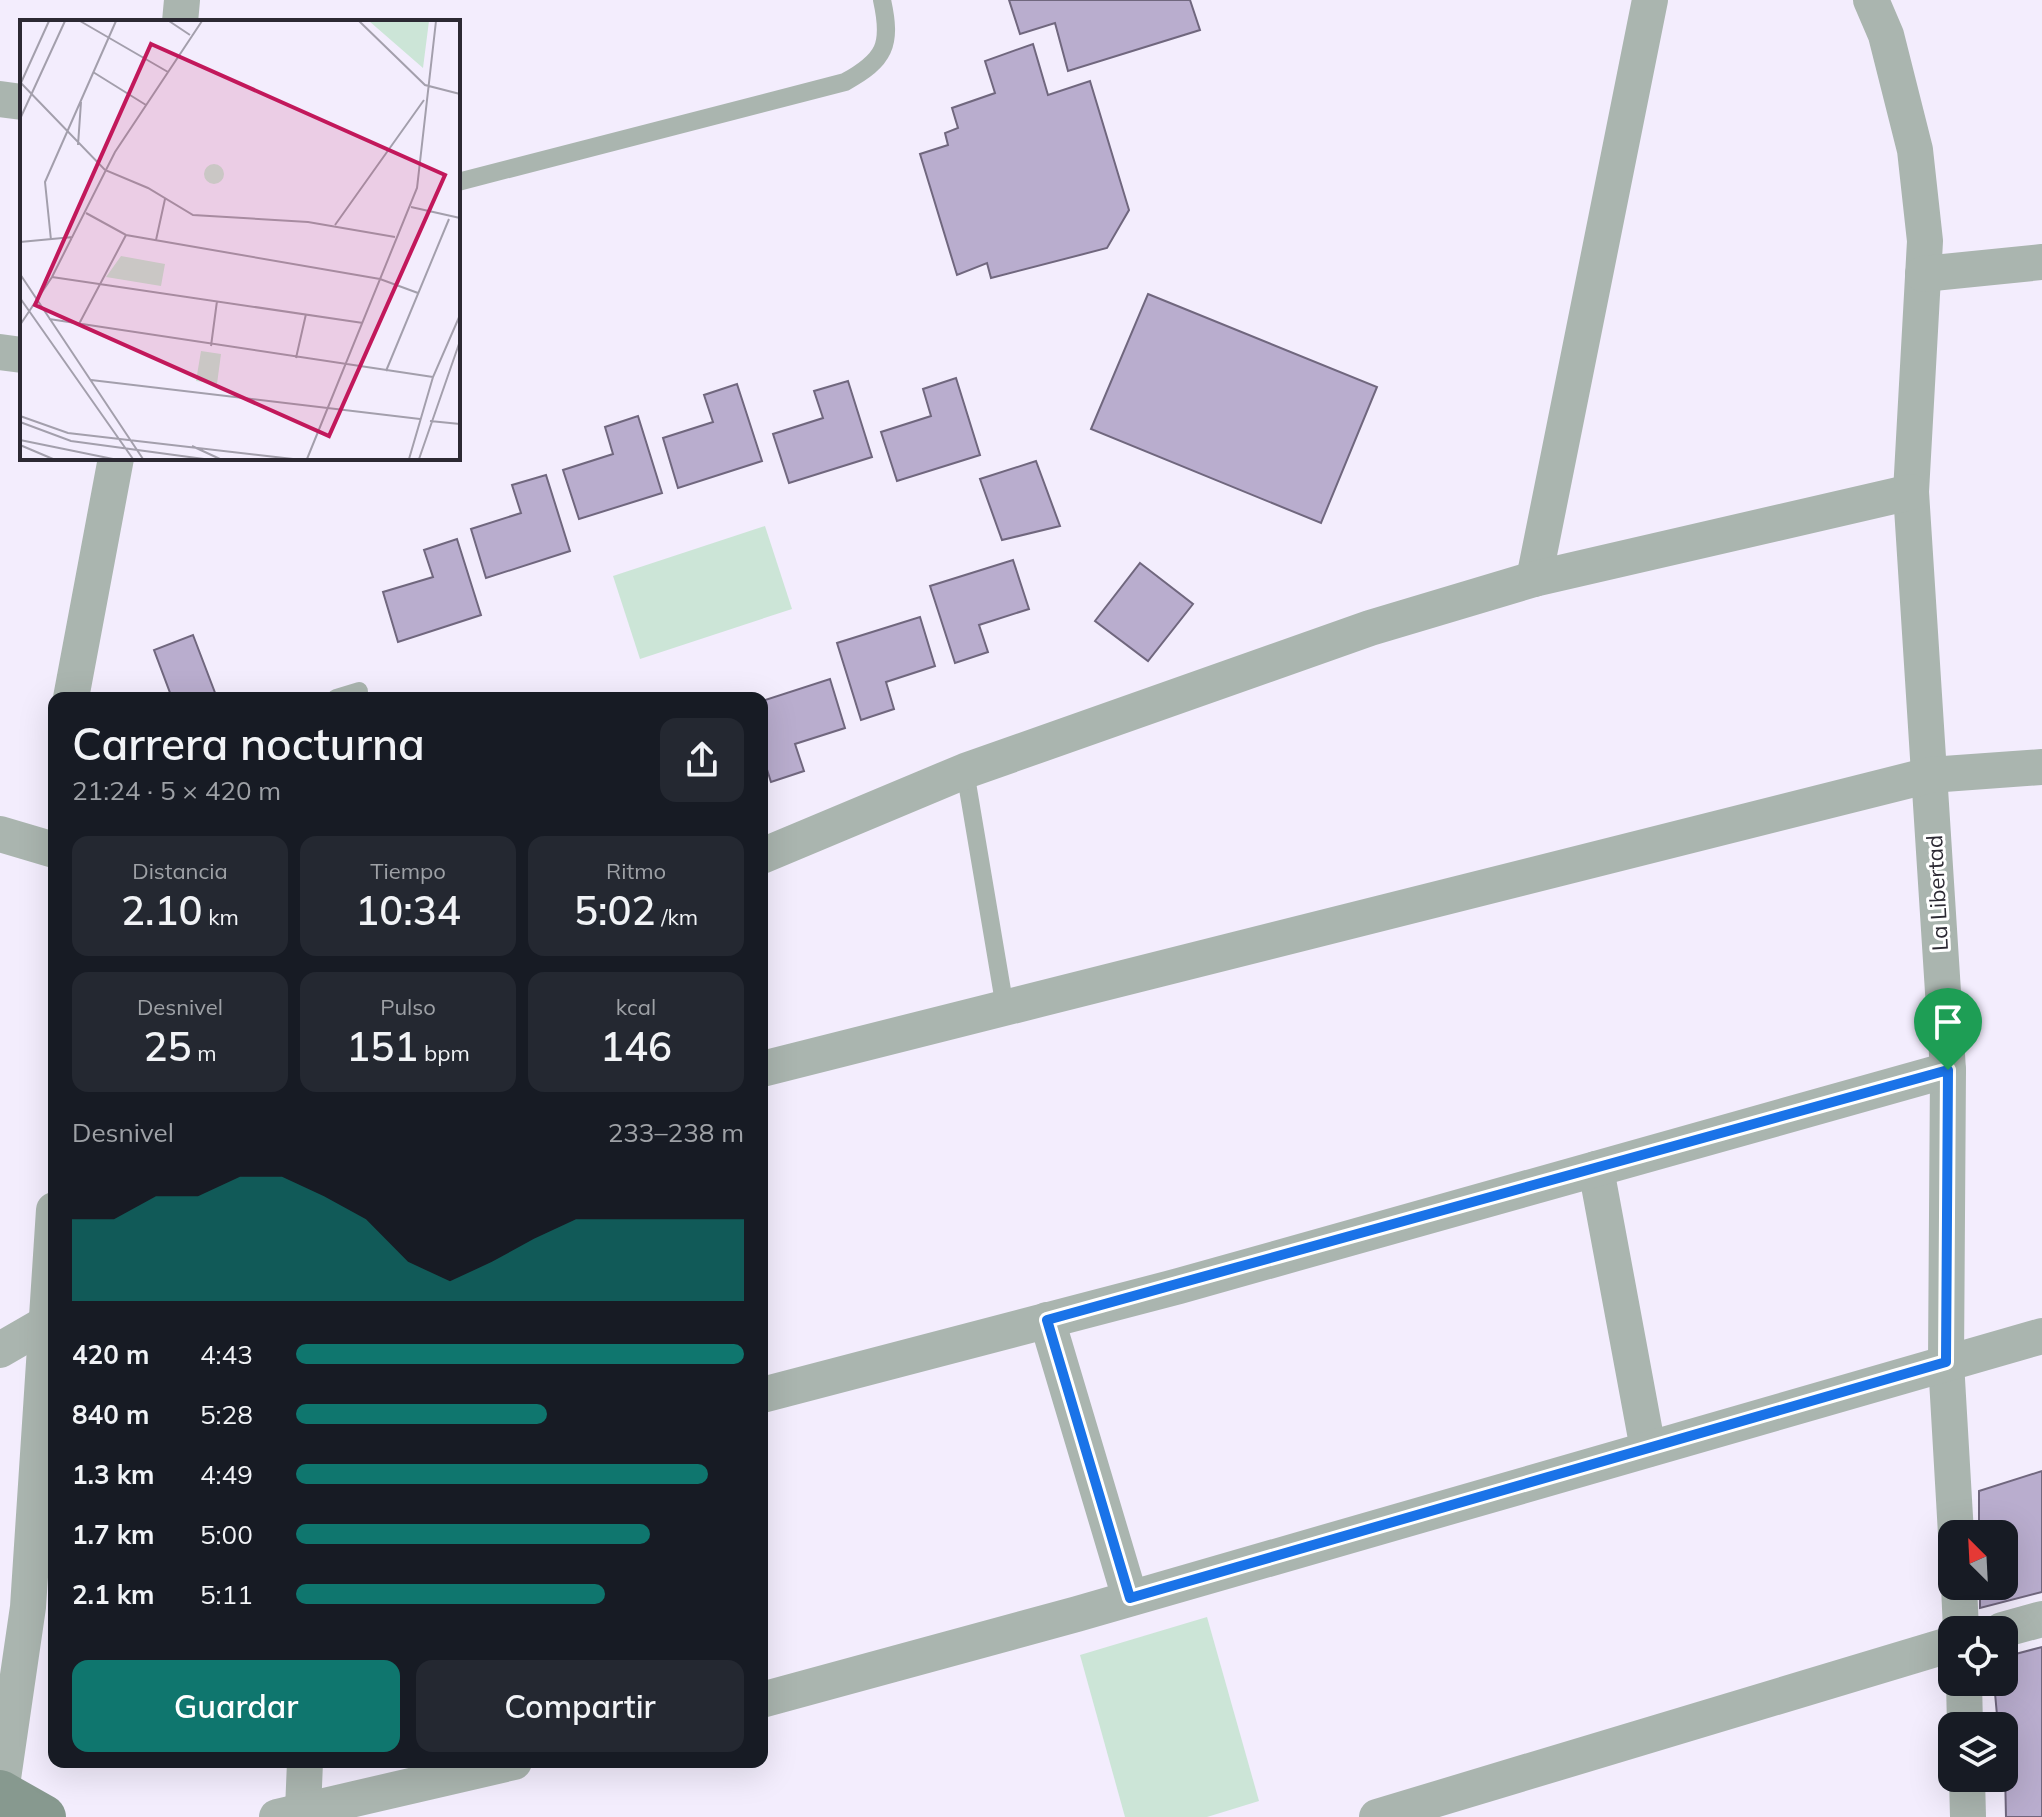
<!DOCTYPE html>
<html lang="es">
<head>
<meta charset="utf-8">
<style>
	:root { --surface:#171b24; --page:#242831; --text:#f1f3f6; --muted:#9ea1a6; --accent:#0f766e }
	body { margin:0; font-family:Mulish,sans-serif; background:var(--page); color:var(--text); height:100vh; display:flex; flex-direction:column; font-size:30px; white-space:nowrap }
	* { box-sizing:border-box; margin:0 }
	p { font-size:26px; color:var(--muted) }
	.icon { flex:none; width:44px; height:44px; fill:none; stroke:currentColor; stroke-width:2; stroke-linecap:round; stroke-linejoin:round }
	.map { position:relative; flex:1; overflow:hidden }
	.side { position:absolute; left:48px; top:692px; width:720px; height:1076px; display:flex; flex-direction:column; background:var(--surface); border-radius:16px; box-shadow:0 8px 32px #0002 }
	.side>* { flex:none }
	.needle { width:52px; rotate:336deg }
	.controls { position:absolute; left:1938px; top:1520px; display:grid; gap:16px }
	.controls a { display:grid; place-items:center; width:80px; height:80px; border-radius:16px; background:var(--surface); box-shadow:0 8px 32px #0002; font-size:40px }
	.pin { position:absolute; display:grid; place-items:center; width:68px; height:68px; color:#fff; margin:-82px -34px; border-radius:50% 50% 50% 0; rotate:-45deg; box-shadow:0 0 8px #0007 }
	.pin .icon { rotate:45deg }
	.round { display:grid; place-items:center; flex:none; width:84px; height:84px; border-radius:16px; background:var(--page) }
	.head { display:flex; align-items:center; justify-content:space-between; height:136px; padding:0 24px }
	h1 { font-size:44px; font-weight:600; line-height:60px }
	.metrics { display:grid; grid-template-columns:repeat(3,1fr); gap:12px; height:136px; padding:8px 24px }
	.metrics div { display:grid; align-content:center; border-radius:16px; background:var(--page); text-align:center }
	.metrics b { font-size:40px; font-weight:600 }
	.metrics small { font-size:22px; font-weight:400 }
	.metrics p { font-size:22px }
	.chart { height:224px; padding:16px 24px }
	.chart p { display:flex; justify-content:space-between }
	.chart svg { width:100%; height:144px; margin-top:8px; fill:var(--accent); opacity:.7 }
	.button { display:flex; gap:16px; margin-top:auto; padding:16px 24px }
	.button a { flex:1; height:92px; border-radius:16px; background:var(--accent); color:#fff; font-size:32px; font-weight:600; line-height:92px; text-align:center }
	.button a+a { background:var(--page); color:var(--text) }
	ul { padding:0 24px; list-style:none; font-size:26px }
	li { display:grid; grid-template-columns:128px 96px 1fr; align-items:center; height:60px }
	li i { height:20px; border-radius:10px; background:var(--accent) }
	.map>svg:first-child { display:block }
	.green { fill:#cce5d7 }
	.building { fill:#b9adce; stroke:#70677e; stroke-width:2 }
	.lines { fill:none; stroke-linecap:round; stroke-linejoin:round }
	.service { stroke:#aab5af; stroke-width:18 }
	.minor { stroke:#aab5af; stroke-width:36 }
	.secondary { stroke:#87998f; stroke-width:44 }
	.route-casing { stroke:#fff; stroke-width:16 }
	.route { stroke:#1a73e8; stroke-width:10 }
	.labels { text-anchor:middle; stroke-width:6; stroke-linejoin:round; paint-order:stroke }
	.street-label { font-size:22px; fill:#2c2933; stroke:#fff }
	.inset-road { fill:none; stroke:#a39fac; stroke-width:2 }
	.view { fill:#c2185b; fill-opacity:0.15; stroke:#c2185b; stroke-width:4 }
	.inset-edge { fill:none; stroke:#2c2933; stroke-width:4 }
</style>
</head>
<body>
<div class="map">
<svg width="2042" height="1817" viewBox="0 0 2042 1817">
	<rect width="100%" height="100%" fill="#f3edfd"/>
	<g class="green">
		<polygon points="765,526 792,609 640,659 613,576"/>
		<polygon points="1207,1617 1259,1801 1207,1817 1125,1817 1080,1655"/>
	</g>
	<g class="building">
		<polygon points="1009,0 1190,0 1200,30 1068,71 1055,23 1020,34"/>
		<polygon points="1033,44 1048,95 1090,81 1129,210 1107,248 991,278 987,263 957,275 920,154 948,145 945,133 958,128 952,108 995,93 985,61"/>
		<polygon points="1148,294 1377,387 1321,523 1091,429"/>
		<polygon points="956,378 980,455 897,481 881,432 931,416 923,389"/>
		<polygon points="848,381 872,457 789,483 773,434 823,418 814,391"/>
		<polygon points="737,384 762,461 678,488 663,438 713,422 704,395"/>
		<polygon points="638,416 662,493 579,519 563,470 613,454 605,427"/>
		<polygon points="1036,461 1060,526 1002,540 980,479"/>
		<polygon points="546,475 570,551 486,578 471,529 521,513 512,485"/>
		<polygon points="457,539 481,615 398,642 383,592 433,577 424,550"/>
		<polygon points="1013,560 1029,609 979,625 988,652 955,663 930,586"/>
		<polygon points="1140,563 1193,604 1148,661 1095,621"/>
		<polygon points="920,617 935,666 886,682 894,709 861,720 837,643"/>
		<polygon points="193,635 217,698 172,698 154,650"/>
		<polygon points="830,679 845,728 795,744 804,771 771,782 762,754 762,701"/>
		<polygon points="2042,1471 2042,1592 1980,1608 1980,1586 2004,1586 2004,1534 1979,1534 1979,1491"/>
		<polygon points="2042,1647 2042,1817 2006,1817 2004,1726 1998,1726 1994,1682 2004,1682 2004,1657"/>
	</g>
	<g class="lines">
		<g class="service">
			<path d="M458,182L845,82C885,60 892,45 882,0"/>
			<polyline points="336,698 359,691"/>
			<polyline points="965,771 1005,1008"/>
		</g>
		<g class="minor">
			<polyline points="1871,0 1886,35 1915,150 1925,241 1911,492 1948,1070 1946,1362 1956,1534"/>
			<polyline points="180,22 182,0"/>
			<polyline points="0,99 22,102"/>
			<polyline points="1923,274 2042,262"/>
			<polyline points="0,352 22,355"/>
			<polyline points="1534,579 1650,0"/>
			<polyline points="71,698 116,458"/>
			<polyline points="0,834 54,850"/>
			<polyline points="762,856 965,771 1370,628 1534,579 1911,492"/>
			<polyline points="762,1069 1930,775 2042,767"/>
			<polyline points="1596,1169 1648,1449"/>
			<polyline points="1047,1320 1130,1598"/>
			<polyline points="0,1350 45,1324"/>
			<polyline points="762,1395 1179,1286 1948,1070"/>
			<polyline points="1959,1586 1961,1630"/>
			<polyline points="2002,1630 2042,1619"/>
			<polyline points="1964,1682 1965,1726"/>
			<polyline points="762,1700 1077,1614 2042,1336"/>
			<polyline points="1967,1778 1968,1817"/>
			<polyline points="0,1799 28,1607 54,1210"/>
			<polyline points="303,1810 305,1762"/>
			<polyline points="277,1817 514,1762"/>
			<polyline points="1377,1817 1952,1644"/>
		</g>
		<polyline class="secondary" points="0,1792 44,1817"/>
	</g>
	<g class="lines">
		<defs>
			<polygon id="route" points="1948,1070 1946,1362 1130,1598 1047,1320"/>
		</defs>
		<use href="#route" class="route-casing"/>
		<use href="#route" class="route"/>
	</g>
	<g class="labels">
		<g class="street-label">
			<text transform="translate(1937 893) rotate(-93)" y="8">La Libertad</text>
		</g>
	</g>
	<g transform="translate(20 20)">
		<rect width="440" height="440" fill="#f3edfd"/>
		<path d="M349,1H409L403,48ZM184 154a10 10 0 1 1 20 0a10 10 0 1 1-20 0ZM101,236L145,244L141,266L86,257ZM181,331L201,334L197,364L176,361Z" fill="#cce5d7"/>
		<path class="inset-road" d="M60,1L148,52M149,1L170,15M339,1L405,65L440,74M73,52L126,85M0,62L85,150L128,168L173,195L288,202L375,217M0,65L29,1M0,99L45,1M58,125L61,82M391,187L440,198M66,193L106,215L360,259L398,273M315,205L404,80M31,220L25,162L96,1M136,220L145,179M0,222L53,217M0,254L123,439M32,257L343,303M0,278L113,439M29,299L413,357M59,304L106,215M0,305L32,257L95,132L182,1M191,326L197,281M276,338L286,294M366,351L429,199M71,360L400,399M0,396L48,413L273,439M410,401L440,404M0,402L51,421L184,439M0,420L93,439M0,425L33,439M172,426L200,439M287,439L397,168L416,1M389,439L413,357L440,295M399,439L440,321"/>
		<path class="view" d="M131,24L425,155L309,416L15,285Z"/>
		<rect width="440" height="440" class="inset-edge"/>
	</g>
</svg>
<div class="controls">
<a><svg class="needle" viewBox="-14 -14 28 28"><path d="M0-13l5 13h-10z" fill="#e53935"/><path d="M0 13l5-13h-10z" fill="#9ea1a6"/></svg></a>
<a><svg class="icon" aria-label="locate" viewBox="0 0 24 24"><circle cx="12" cy="12" r="6"/><path d="M12 2v4M12 18v4M2 12h4M18 12h4"/></svg></a>
<a><svg class="icon" aria-label="layers" viewBox="0 0 24 24"><path d="M12 4l9 5-9 5-9-5zM3 14l9 5 9-5"/></svg></a>
</div>
<div class="pin" style="left:1948px;top:1070px;background:#1e9e55"><svg class="icon" aria-label="arrive" viewBox="0 0 24 24"><path d="M6 21V4h12l-3 4 3 4H6"/></svg></div>
<section class="side">
<div class="head"><div><h1>Carrera nocturna</h1><p>21:24 · 5 × 420 m</p></div><a class="round"><svg class="icon" aria-label="share" viewBox="0 0 24 24"><path d="M12 15V3M7 8l5-5 5 5M5 13v7h14v-7"/></svg></a></div>
<div class="metrics">
<div><p>Distancia</p><b>2.10<small> km</small></b></div>
<div><p>Tiempo</p><b>10:34</b></div>
<div><p>Ritmo</p><b>5:02<small> /km</small></b></div>
</div>
<div class="metrics">
<div><p>Desnivel</p><b>25<small> m</small></b></div>
<div><p>Pulso</p><b>151<small> bpm</small></b></div>
<div><p>kcal</p><b>146</b></div>
</div>
<div class="chart"><p><span>Desnivel</span>233–238 m</p>
<svg viewBox="0 0 160 44" preserveAspectRatio="none"><path d="M0 44V19L10 19L20 12L30 12L40 6L50 6L60 12L70 19L80 32L90 38L100 32L110 25L120 19L130 19L140 19L150 19L160 19V44z"/></svg>
</div>
<ul>
<li><b>420 m</b>4:43<i style="width:100%"></i></li>
<li><b>840 m</b>5:28<i style="width:56%"></i></li>
<li><b>1.3 km</b>4:49<i style="width:92%"></i></li>
<li><b>1.7 km</b>5:00<i style="width:79%"></i></li>
<li><b>2.1 km</b>5:11<i style="width:69%"></i></li>
</ul>
<div class="button"><a>Guardar</a><a>Compartir</a></div>
</section>
</div>
</body>
</html>
